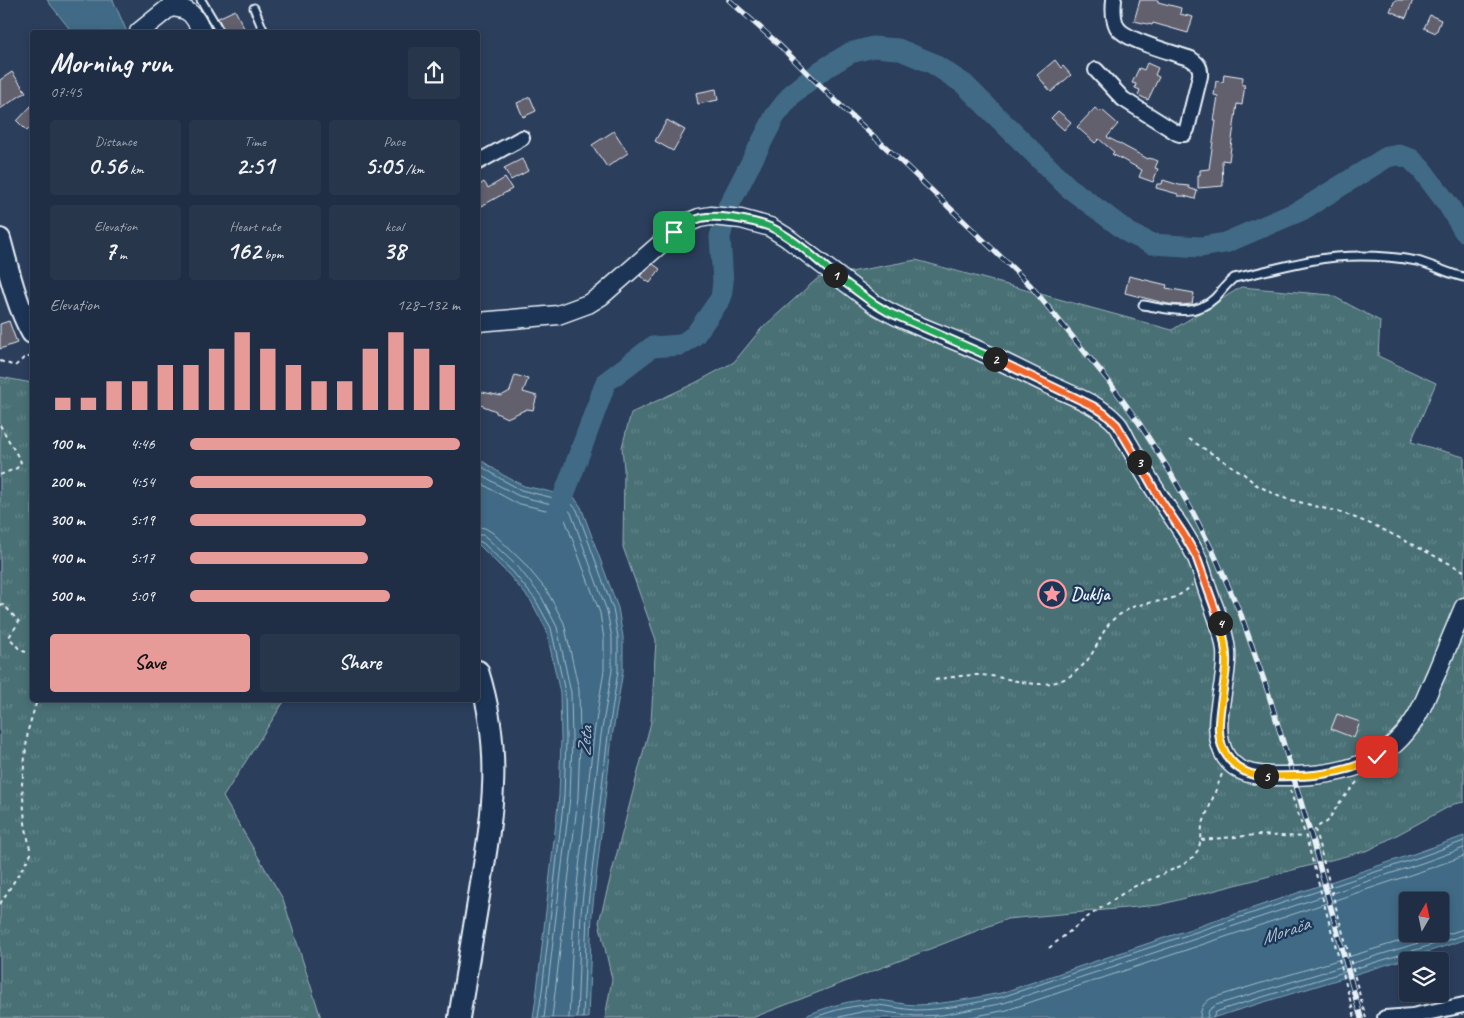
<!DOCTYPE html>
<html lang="en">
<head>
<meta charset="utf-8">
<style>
	:root { --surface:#202e45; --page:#28364c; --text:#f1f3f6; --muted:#a2a8b3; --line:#3d4a5e; --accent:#e69b98 }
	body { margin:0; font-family:Caveat,sans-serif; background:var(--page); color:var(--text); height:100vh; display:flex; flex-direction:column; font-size:19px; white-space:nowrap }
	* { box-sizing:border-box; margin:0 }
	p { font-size:16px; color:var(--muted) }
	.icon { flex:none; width:28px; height:28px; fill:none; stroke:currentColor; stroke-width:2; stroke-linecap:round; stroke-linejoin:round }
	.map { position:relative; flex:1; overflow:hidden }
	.side { position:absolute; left:30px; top:30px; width:450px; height:672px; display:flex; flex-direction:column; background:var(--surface); border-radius:5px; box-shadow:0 2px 8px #0003,0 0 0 1px var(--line) }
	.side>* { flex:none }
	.needle { width:32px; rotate:9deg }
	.controls { position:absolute; left:1399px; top:892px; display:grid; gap:10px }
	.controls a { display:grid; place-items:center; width:50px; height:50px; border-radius:5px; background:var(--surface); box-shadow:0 2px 8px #0003,0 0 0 1px var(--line); font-size:25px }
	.pin { position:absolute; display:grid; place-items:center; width:42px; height:42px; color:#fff; margin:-21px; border-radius:10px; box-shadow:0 2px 8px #0006 }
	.km { position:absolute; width:25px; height:25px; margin:-12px; border-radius:50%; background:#222; color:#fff; font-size:14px; line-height:25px; text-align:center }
	.round { display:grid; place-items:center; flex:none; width:52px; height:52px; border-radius:5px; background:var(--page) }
	.headline { display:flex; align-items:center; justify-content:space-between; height:85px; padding:0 20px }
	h1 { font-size:28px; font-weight:700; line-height:38px }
	.figures { display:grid; grid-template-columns:repeat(3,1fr); gap:8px; height:85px; padding:5px 20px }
	.figures div { display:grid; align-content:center; border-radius:5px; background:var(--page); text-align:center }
	.figures b { font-size:25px; font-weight:700 }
	.figures small { font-size:14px; font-weight:400 }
	.figures p { font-size:14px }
	.chart { height:140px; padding:10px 20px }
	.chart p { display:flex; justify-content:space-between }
	.chart svg { width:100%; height:90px; margin-top:5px; stroke:var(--accent); stroke-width:6 }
	.cta { display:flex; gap:10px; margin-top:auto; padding:10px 20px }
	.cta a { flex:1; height:58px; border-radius:5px; background:var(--accent); color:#111; font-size:20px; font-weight:700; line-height:58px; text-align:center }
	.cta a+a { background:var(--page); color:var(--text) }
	ul { padding:0 20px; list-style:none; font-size:16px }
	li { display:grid; grid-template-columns:80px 60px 1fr; align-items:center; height:38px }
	li i { height:12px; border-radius:6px; background:var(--accent) }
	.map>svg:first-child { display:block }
	.grass { fill:url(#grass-tufts); stroke:#98b0b6 }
	.water { fill:#3f6b85; stroke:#83a1b3; fill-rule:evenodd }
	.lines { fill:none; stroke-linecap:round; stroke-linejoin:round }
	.shore { stroke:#a4bbca; stroke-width:1 }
	.river { stroke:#3f6b85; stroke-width:21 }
	.building { fill:#63606e; stroke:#e8f1f8 }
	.service-casing { stroke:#e8f1f8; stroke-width:11 }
	.minor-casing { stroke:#e8f1f8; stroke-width:18 }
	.tertiary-casing { stroke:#e8f1f8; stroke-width:21 }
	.secondary-casing { stroke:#e8f1f8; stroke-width:24 }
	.path { stroke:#e8f1f8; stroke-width:2; stroke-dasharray:4 4; stroke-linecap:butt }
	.service { stroke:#1d3557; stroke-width:7 }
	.minor { stroke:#1d3557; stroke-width:14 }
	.tertiary { stroke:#1d3557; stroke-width:18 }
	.secondary { stroke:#1d3557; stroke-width:20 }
	.rail-casing { stroke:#e8f1f8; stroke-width:5.5 }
	.rail { stroke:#1d3557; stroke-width:4; stroke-dasharray:11; stroke-linecap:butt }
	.split-1-casing { stroke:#fff; stroke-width:10 }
	.split-2-casing { stroke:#fff; stroke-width:10 }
	.split-3-casing { stroke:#fff; stroke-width:10 }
	.split-4-casing { stroke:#fff; stroke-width:10 }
	.split-5-casing { stroke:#fff; stroke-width:10 }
	.split-6-casing { stroke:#fff; stroke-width:10 }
	.split-1 { stroke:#22a559; stroke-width:6 }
	.split-2 { stroke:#22a559; stroke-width:6 }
	.split-3 { stroke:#f0652b; stroke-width:6 }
	.split-4 { stroke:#f0652b; stroke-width:6 }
	.split-5 { stroke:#f5b400; stroke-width:6 }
	.split-6 { stroke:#f5b400; stroke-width:6 }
	.labels { text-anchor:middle; stroke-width:4.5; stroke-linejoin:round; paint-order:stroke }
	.poi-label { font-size:18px; font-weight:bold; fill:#e8f1f8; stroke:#1d3557; text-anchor:start }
	.water-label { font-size:19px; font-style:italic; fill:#adc2d0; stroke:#1d3557 }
</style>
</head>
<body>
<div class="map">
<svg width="1464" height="1018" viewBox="0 0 1464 1018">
	<defs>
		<pattern id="grass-tufts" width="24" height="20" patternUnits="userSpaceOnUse" patternTransform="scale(1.25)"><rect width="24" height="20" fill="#487075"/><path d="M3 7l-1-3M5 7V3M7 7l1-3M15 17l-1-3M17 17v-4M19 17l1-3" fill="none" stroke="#628589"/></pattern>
	</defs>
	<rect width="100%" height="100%" fill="#2b3e5c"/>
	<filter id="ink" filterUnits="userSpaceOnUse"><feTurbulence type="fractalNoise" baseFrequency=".02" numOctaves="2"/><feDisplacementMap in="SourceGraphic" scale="10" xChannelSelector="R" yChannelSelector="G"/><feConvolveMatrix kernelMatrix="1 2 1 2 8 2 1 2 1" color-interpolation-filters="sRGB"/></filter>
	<g filter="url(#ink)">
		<g class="grass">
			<polygon points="916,260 1172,330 1241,287 1331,295 1380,321 1378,356 1436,383 1411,442 1464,457 1464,802 1454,804 1369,850 1159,905 1007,919 752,1018 605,1018 612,979 599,922 651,722 656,640 623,547 624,469 622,447 631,413 695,383 734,362 761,329 818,278"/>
			<polygon points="0,377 32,383 32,700 285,700 223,797 283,899 321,1018 0,1018"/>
		</g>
		<g class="water">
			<polygon points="47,0 113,0 127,32 72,32"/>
			<polygon points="478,458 503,475 524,486 574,497 581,507 618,608 623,637 623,671 612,737 592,913 588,1018 533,1018 537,990 559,796 561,740 560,693 546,629 531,601 509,575 478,544"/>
			<path d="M1464,836V940L1418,955L1212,1018H800C824,1008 852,998 878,1000C891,1001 904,1005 917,1005C945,1004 973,998 1001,993L1419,852ZM1440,901V934H1408V901Z"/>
		</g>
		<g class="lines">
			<g class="shore">
				<polyline points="478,464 501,479 521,490 570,502 577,510 613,609 618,637 618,671 608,736 587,913 583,1018"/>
				<polyline points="478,472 498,485 519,496 567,508 571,513 607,611 612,638 612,670 601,735 581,912 577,1018"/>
				<polyline points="478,481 494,491 516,503 563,514 600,613 604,639 604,670 594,734 574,912 569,1018"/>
				<polyline points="478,527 485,528 493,533 523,562 547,591 564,623 579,690 580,740 578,797 552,1018"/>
				<polyline points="478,535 483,535 487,538 518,567 541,596 557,627 571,693 572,740 570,797 544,1018"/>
				<polyline points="478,541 483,543 513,572 535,599 551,628 565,692 566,740 564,796 542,991 538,1018"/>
				<path d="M813,1018C833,1010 856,1004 877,1005C889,1006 902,1009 915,1010C944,1010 974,1003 1002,997L1420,857L1464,841"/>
				<polyline points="835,1018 865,1011 878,1011 915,1016 942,1015 1004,1003 1422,863 1464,848"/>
				<polyline points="966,1018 1007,1010 1425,870 1464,856"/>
				<path d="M1200,1018C1200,1009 1204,1002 1212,998L1424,934"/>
				<polyline points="1207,1018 1209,1010 1216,1005 1464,929"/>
				<polyline points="1213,1018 1216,1012 1227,1008 1464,935"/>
			</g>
			<polyline class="river" points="554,520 564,495 606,382 652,347 681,345 695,335 721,298 723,282 720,237 728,207 775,116 792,94 822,70 850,53 873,47 898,49 932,63 964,84 1068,187 1129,233 1152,244 1201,247 1225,243 1302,210 1387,157 1399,155 1411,159 1422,170 1449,206 1464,231"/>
		</g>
		<g class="building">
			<polygon points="1140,0 1158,0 1158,2 1181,8 1180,14 1193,17 1188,33 1153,23 1152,25 1134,21"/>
			<polygon points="1395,0 1413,0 1406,18 1390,11"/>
			<polygon points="235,10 246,32 225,32 218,18"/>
			<polygon points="1430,15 1441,20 1436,33 1424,28"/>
			<polygon points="1055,60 1061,68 1063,66 1071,75 1051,92 1037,75"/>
			<polygon points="1147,63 1158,68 1155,75 1159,77 1148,100 1138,95 1140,90 1135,88 1136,84 1132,83 1139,68 1144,70"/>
			<polygon points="12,72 26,92 0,109 0,80"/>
			<polygon points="1224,74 1243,77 1242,85 1245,85 1242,105 1237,104 1229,161 1222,160 1223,186 1198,188 1198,175 1200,175 1200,170 1209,169 1216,121 1214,121 1218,96 1214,95 1216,81 1223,82"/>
			<polygon points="716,89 718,100 698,104 696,93"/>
			<polygon points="530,97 536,111 523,117 517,103"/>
			<polygon points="32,105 32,125 27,131 17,121"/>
			<polygon points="1095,108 1100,112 1102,110 1118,124 1107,137 1148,159 1149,158 1158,161 1155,168 1158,169 1153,182 1139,177 1142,170 1112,154 1114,152 1099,139 1095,143 1077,127"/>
			<polygon points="1058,111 1071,122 1064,130 1051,118"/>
			<polygon points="667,120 685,130 673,151 655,141"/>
			<polygon points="614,131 628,153 607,167 592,145"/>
			<polygon points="522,159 528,171 511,180 504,168"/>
			<polygon points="505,178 512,189 478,208 478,186 484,182 488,188"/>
			<polygon points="1163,180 1179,185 1189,186 1189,188 1197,191 1195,199 1184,196 1178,196 1178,194 1156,188 1157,184 1162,184"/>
			<polygon points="653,264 660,269 650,283 640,276"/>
			<polygon points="1129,276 1167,285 1166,288 1194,293 1192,304 1181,305 1168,304 1125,293"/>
			<polygon points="9,321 17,343 0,349 0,324"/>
			<polygon points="515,375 528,379 523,392 537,396 533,410 527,409 507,418 496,413 496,411 478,404 478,391 501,396 510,391"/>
			<polygon points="1337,714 1360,722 1354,738 1331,729"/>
		</g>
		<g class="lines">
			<defs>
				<g id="service">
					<polyline points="201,0 220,32"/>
					<polyline points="254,8 264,32"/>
					<path d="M1143,305C1169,309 1194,318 1215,298C1222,291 1225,285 1234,278C1268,271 1302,260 1336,257C1363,255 1390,256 1417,261C1433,265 1448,274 1464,277"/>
				</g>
				<g id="minor">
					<path d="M1096,70L1123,99L1177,133L1180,134H1184L1187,129L1200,76C1201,67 1198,64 1191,59C1175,53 1125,41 1117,27C1113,19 1113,9 1114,0"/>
					<polyline points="478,162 522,138"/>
					<polyline points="1385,1018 1412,1016 1464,1005"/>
				</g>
				<g id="tertiary">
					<path d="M139,32L170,7C190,8 194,15 202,32"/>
					<path d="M478,322L558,315L588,304L601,296L674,232L687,223L699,218L711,216L741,219L770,227L786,237L873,303C902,321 935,332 966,345C996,358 1025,373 1054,387C1076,397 1101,406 1117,424C1122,430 1125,439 1129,445C1137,459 1145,474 1154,488C1167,510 1184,530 1195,554C1201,565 1204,579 1208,591C1215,611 1224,630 1226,651C1229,685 1207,726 1226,757C1240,778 1267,776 1288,776C1339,776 1387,765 1415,719C1424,705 1429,689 1436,674C1445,652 1455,629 1464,607"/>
				</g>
				<g id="secondary">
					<path d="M0,239C8,268 17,307 32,333"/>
					<path d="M459,1018C466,975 473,933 480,890C493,811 503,750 478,671"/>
				</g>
			</defs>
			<use href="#service" class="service-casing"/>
			<use href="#minor" class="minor-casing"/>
			<use href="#tertiary" class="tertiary-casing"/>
			<use href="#secondary" class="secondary-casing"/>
			<g class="path">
				<polyline points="0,361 15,366 25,357 32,357"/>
				<polyline points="0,425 21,462 17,468 0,475"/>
				<polyline points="1189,439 1244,474 1255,484 1280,497 1345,514 1376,526 1464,571"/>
				<polyline points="0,604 5,606 19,622 9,637 20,650 32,654"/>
				<path d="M935,680C950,677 965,675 980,675C1011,676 1041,694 1070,676C1076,672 1085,664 1089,658C1100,643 1103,625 1119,615C1125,612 1130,607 1136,606C1159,599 1173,604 1192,585"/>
				<polyline points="1357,782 1340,802 1327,822 1320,825 1315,830 1366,1018"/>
				<polyline points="1290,790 1306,837 1355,1018"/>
				<polyline points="1201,840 1257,835 1306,837"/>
				<polyline points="0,904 31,854 25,823 22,784 28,730 37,700"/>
				<polyline points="1049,948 1089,916 1131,888 1183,865 1193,857 1198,850 1201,840 1202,826 1222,774"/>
			</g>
			<use href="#service" class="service"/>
			<use href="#minor" class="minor"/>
			<use href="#tertiary" class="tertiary"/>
			<use href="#secondary" class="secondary"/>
			<defs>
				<polyline id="rail" points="729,0 775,41 848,113 903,163 1030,285 1107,379 1139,423 1167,467 1191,509 1214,554 1241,615 1268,692 1312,839 1361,1018"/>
			</defs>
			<use href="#rail" class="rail-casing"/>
			<use href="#rail" class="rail"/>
		</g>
	</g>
	<g class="lines" filter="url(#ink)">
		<defs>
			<path id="split-1" d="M674,232C697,216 705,215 732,218C745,220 758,222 770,227C793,237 815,259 835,275"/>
			<polyline id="split-2" points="835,275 873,303 888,312 995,359"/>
			<polyline id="split-3" points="995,359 1093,406 1104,413 1117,425 1139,462"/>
			<polyline id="split-4" points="1139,462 1158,496 1184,535 1196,556 1220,623"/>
			<path id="split-5" d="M1220,623C1224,637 1227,651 1226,665C1225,684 1220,703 1219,723C1217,752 1236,776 1266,776"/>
			<path id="split-6" d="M1266,776C1305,777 1341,776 1377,757"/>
		</defs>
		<use href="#split-1" class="split-1-casing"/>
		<use href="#split-2" class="split-2-casing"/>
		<use href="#split-3" class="split-3-casing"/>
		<use href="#split-4" class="split-4-casing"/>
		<use href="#split-5" class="split-5-casing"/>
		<use href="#split-6" class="split-6-casing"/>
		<use href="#split-1" class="split-1"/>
		<use href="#split-2" class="split-2"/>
		<use href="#split-3" class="split-3"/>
		<use href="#split-4" class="split-4"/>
		<use href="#split-5" class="split-5"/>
		<use href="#split-6" class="split-6"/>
	</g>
	<defs>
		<symbol id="sight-ring" viewBox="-11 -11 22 22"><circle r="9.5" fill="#1d3557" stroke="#ff9aa2" stroke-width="1.5"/><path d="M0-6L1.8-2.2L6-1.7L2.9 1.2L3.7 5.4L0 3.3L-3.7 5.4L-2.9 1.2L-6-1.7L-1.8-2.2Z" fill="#ff9aa2"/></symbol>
	</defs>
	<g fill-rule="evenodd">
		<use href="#sight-ring" x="1036" y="578" width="32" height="32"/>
	</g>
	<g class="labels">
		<g class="poi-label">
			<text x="1071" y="600">Duklja</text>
		</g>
		<g class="water-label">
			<text transform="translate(584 741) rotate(-85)" y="7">Zeta</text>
			<text transform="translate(1285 930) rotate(-19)" y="7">Morača</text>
		</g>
	</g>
</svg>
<div class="controls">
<a><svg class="needle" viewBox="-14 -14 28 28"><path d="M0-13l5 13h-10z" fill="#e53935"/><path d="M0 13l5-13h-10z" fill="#a2a8b3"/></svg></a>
<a><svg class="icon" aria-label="layers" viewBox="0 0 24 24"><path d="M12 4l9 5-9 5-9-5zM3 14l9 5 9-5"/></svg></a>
</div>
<div class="pin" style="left:674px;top:232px;background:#1e9e55"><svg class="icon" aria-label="arrive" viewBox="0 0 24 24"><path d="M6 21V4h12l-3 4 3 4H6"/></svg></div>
<div class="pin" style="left:1377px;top:757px;background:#d93025"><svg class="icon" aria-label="check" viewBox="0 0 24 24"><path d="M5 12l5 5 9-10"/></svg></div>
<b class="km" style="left:835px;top:275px">1</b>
<b class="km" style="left:995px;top:359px">2</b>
<b class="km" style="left:1139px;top:462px">3</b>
<b class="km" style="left:1220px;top:623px">4</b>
<b class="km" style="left:1266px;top:776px">5</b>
<section class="side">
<div class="headline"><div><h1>Morning run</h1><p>07:45</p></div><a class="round"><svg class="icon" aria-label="share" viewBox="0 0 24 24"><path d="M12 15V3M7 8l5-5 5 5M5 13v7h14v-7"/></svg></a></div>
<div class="figures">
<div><p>Distance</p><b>0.56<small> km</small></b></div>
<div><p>Time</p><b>2:51</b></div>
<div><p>Pace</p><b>5:05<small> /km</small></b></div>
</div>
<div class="figures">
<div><p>Elevation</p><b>7<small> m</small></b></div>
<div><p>Heart rate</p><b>162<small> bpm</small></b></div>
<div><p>kcal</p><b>38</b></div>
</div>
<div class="chart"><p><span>Elevation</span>128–132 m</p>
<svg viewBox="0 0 160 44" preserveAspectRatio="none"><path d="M5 44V38M15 44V38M25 44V30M35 44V30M45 44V22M55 44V22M65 44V14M75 44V6M85 44V14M95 44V22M105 44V30M115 44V30M125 44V14M135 44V6M145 44V14M155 44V22"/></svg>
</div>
<ul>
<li><b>100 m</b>4:46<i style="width:100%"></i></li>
<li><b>200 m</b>4:54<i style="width:90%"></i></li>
<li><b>300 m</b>5:19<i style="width:65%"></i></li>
<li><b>400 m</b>5:17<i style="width:66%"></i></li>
<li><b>500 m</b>5:09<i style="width:74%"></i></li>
</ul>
<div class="cta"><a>Save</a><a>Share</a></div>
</section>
</div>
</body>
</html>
